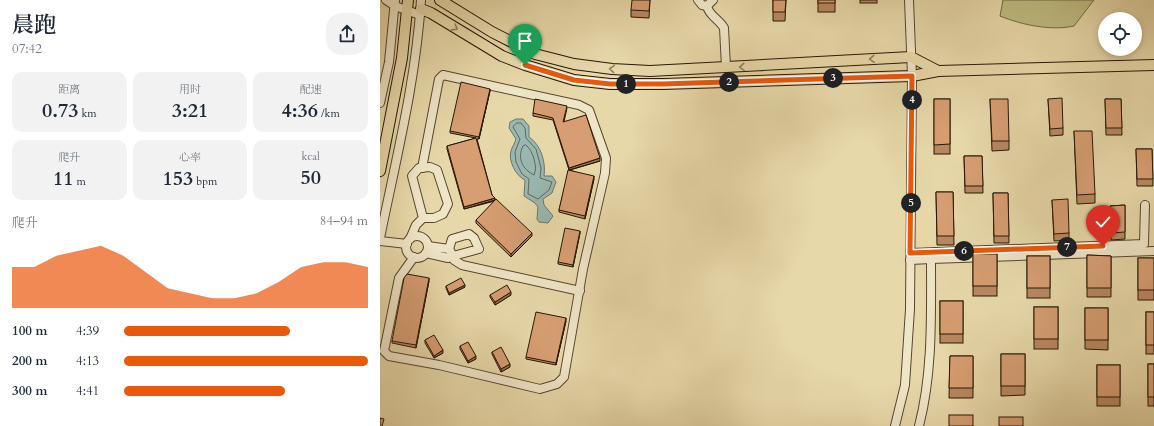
<!DOCTYPE html>
<html lang="zh">
<head>
<meta charset="utf-8">
<style>
	:root { --surface:#fff; --page:#f2f2f3; --text:#1f2937; --muted:#747a83; --accent:#ea580c }
	body { margin:0; font-family:Cardo,"Noto Serif SC",serif; background:var(--page); color:var(--text); height:100vh; display:flex; flex-direction:column; font-size:15px; white-space:nowrap }
	* { box-sizing:border-box; margin:0 }
	p { font-size:13px; color:var(--muted) }
	.icon { flex:none; width:22px; height:22px; fill:none; stroke:currentColor; stroke-width:2; stroke-linecap:round; stroke-linejoin:round }
	.map { position:relative; flex:1; overflow:hidden }
	.side { display:flex; flex-direction:column; background:var(--surface); width:380px }
	.side>* { flex:none }
	.fabs { position:absolute; left:718px; top:12px; display:grid; gap:8px }
	.fabs a { display:grid; place-items:center; width:44px; height:44px; border-radius:50%; background:var(--surface); box-shadow:0 2px 6px #0003; font-size:20px }
	.pin { position:absolute; display:grid; place-items:center; width:34px; height:34px; color:#fff; margin:-41px -17px; border-radius:50% 50% 50% 0; rotate:-45deg; box-shadow:0 0 4px #0007 }
	.pin .icon { rotate:45deg }
	.km { position:absolute; width:20px; height:20px; margin:-10px; border-radius:50%; background:#222; color:#fff; font-size:11px; line-height:20px; text-align:center }
	.round { display:grid; place-items:center; flex:none; width:42px; height:42px; border-radius:16px; background:var(--page) }
	.summary { display:flex; align-items:center; justify-content:space-between; height:68px; padding:0 12px }
	h1 { font-size:22px; font-weight:600; line-height:30px }
	.stats { display:grid; grid-template-columns:repeat(3,1fr); gap:6px; height:68px; padding:4px 12px }
	.stats div { display:grid; align-content:center; border-radius:10px; background:var(--page); text-align:center }
	.stats b { font-size:20px; font-weight:600 }
	.stats small { font-size:11px; font-weight:400 }
	.stats p { font-size:11px }
	.chart { height:112px; padding:8px 12px }
	.chart p { display:flex; justify-content:space-between }
	.chart svg { width:100%; height:72px; margin-top:4px; fill:var(--accent); opacity:.7 }
	ul { padding:0 12px; list-style:none; font-size:13px }
	li { display:grid; grid-template-columns:64px 48px 1fr; align-items:center; height:30px }
	li i { height:10px; border-radius:5px; background:var(--accent) }
	main { display:flex; flex:1; min-height:0 }
	.map>svg:first-child { display:block }
	.green { fill:#bebc82; stroke:#736942 }
	.water { fill:#99b8b1; stroke:#6c776b }
	.lines { fill:none; stroke-linecap:round; stroke-linejoin:round }
	.shore { stroke:#60675a; stroke-width:1 }
	.minor-casing { stroke:#58462c; stroke-width:10 }
	.major-casing { stroke:#281603; stroke-width:12 }
	.minor { stroke:#efe6c7; stroke-width:8 }
	.major { stroke:#e7d8a9; stroke-width:10 }
	.wall { fill:#b88862; stroke:#281603 }
	.shaded-wall { fill:#966f50; stroke:#281603 }
	.building { fill:#d69e72; stroke:#281603 }
	.oneway { stroke:#91815e }
	.route-casing { stroke:#fff; stroke-width:8 }
	.route { stroke:#ea580c; stroke-width:5 }
</style>
</head>
<body>
<main>
<section class="side">
<div class="summary"><div><h1>晨跑</h1><p>07:42</p></div><a class="round"><svg class="icon" aria-label="share" viewBox="0 0 24 24"><path d="M12 15V3M7 8l5-5 5 5M5 13v7h14v-7"/></svg></a></div>
<div class="stats">
<div><p>距离</p><b>0.73<small> km</small></b></div>
<div><p>用时</p><b>3:21</b></div>
<div><p>配速</p><b>4:36<small> /km</small></b></div>
</div>
<div class="stats">
<div><p>爬升</p><b>11<small> m</small></b></div>
<div><p>心率</p><b>153<small> bpm</small></b></div>
<div><p>kcal</p><b>50</b></div>
</div>
<div class="chart"><p><span>爬升</span>84–94 m</p>
<svg viewBox="0 0 160 44" preserveAspectRatio="none"><path d="M0 44V19L10 19L20 12L30 9L40 6L50 12L60 22L70 32L80 35L90 38L100 38L110 35L120 28L130 19L140 16L150 16L160 19V44z"/></svg>
</div>
<ul>
<li><b>100 m</b>4:39<i style="width:68%"></i></li>
<li><b>200 m</b>4:13<i style="width:100%"></i></li>
<li><b>300 m</b>4:41<i style="width:66%"></i></li>
</ul>
</section>
<div class="map">
<svg width="774" height="426" viewBox="0 0 774 426">
	<rect width="100%" height="100%" fill="#e7d8a9"/>
	<filter id="stains"><feTurbulence type="fractalNoise" baseFrequency=".005" numOctaves="4"/><feColorMatrix values="0 0 0 0 .2 0 0 0 0 .09 0 0 0 0 .02 0 0 0 .5 -.17"/></filter>
	<radialGradient id="worn" r=".72"><stop offset=".6" stop-color="#630" stop-opacity="0"/><stop offset="1" stop-color="#630" stop-opacity=".3"/></radialGradient>
	<path class="green" d="M623,0H714L694,26C671,31 642,25 620,16Z"/>
	<path class="water" d="M136,119H143L149,126V137C161,145 166,162 164,176H172L176,182L172,193L163,199L164,205L173,216L168,223L159,222L157,219L158,207L155,203L144,196L145,180C136,176 128,161 131,151C132,147 135,143 136,139L129,128L130,122Z"/>
	<g class="lines">
		<g class="shore">
			<polygon points="137,123 141,123 145,128 146,138 156,149 161,168 160,178 172,182 169,190 158,199 148,194 149,179 142,174 136,162 135,152 140,139 133,127"/>
			<path d="M146,145C153,150 158,168 154,175C142,169 137,158 143,146Z"/>
		</g>
		<defs>
			<g id="minor">
				<polyline points="6,0 15,6 40,15"/>
				<polyline points="318,0 322,5 327,6 333,0"/>
				<path d="M327,6C329,16 339,19 344,28L346,67"/>
				<polyline points="0,103 9,62 15,0"/>
				<circle cx="37" cy="247" r="11"/>
				<path d="M0,238C16,159 36,81 41,0"/>
				<polyline points="30,239 36,225 43,218 54,218 63,214 68,204 57,170 50,167 39,168 32,176 43,218"/>
				<polyline points="0,241 27,244"/>
				<polyline points="69,249 72,239 89,234 94,238 99,249 73,256 74,260 82,265 200,291"/>
				<polyline points="46,253 68,258 73,256 69,249 48,246"/>
				<polyline points="531,253 764,244 765,205"/>
				<polyline points="34,257 19,278 4,351 9,356 59,365 160,389 177,384 184,377 203,269 225,173 226,158 209,110 199,105 63,75 59,79 42,168"/>
				<polyline points="551,259 774,251"/>
				<path d="M530,260L551,259C551,314 553,372 539,426"/>
				<polyline points="515,426 525,385 530,309 532,76 529,0"/>
			</g>
			<g id="major">
				<polyline points="41,9 51,13 122,56 145,65 194,80 230,84 283,84 532,76 558,71 531,57 270,71 232,69 194,64 155,54 112,32 60,0"/>
				<polyline points="558,71 774,65"/>
				<polyline points="0,171 22,58 28,0"/>
			</g>
		</defs>
		<use href="#minor" class="minor-casing"/>
		<use href="#major" class="major-casing"/>
		<use href="#minor" class="minor"/>
		<use href="#major" class="major"/>
	</g>
	<g class="wall">
		<polygon points="270,0 269,18 251,17 251,10"/>
		<polygon points="393,0 406,0 405,21 393,21"/>
		<rect x="438" y="0" width="17" height="12"/>
		<rect x="480" y="0" width="17" height="3"/>
		<polygon points="110,91 99,139 97,139 112,195 115,200 152,236 131,257 96,223 96,220 115,201 84,209 67,149 67,146 96,138 70,133 70,131"/>
		<rect x="554" y="99" width="16" height="55"/>
		<polygon points="610,99 629,141 629,150 612,151"/>
		<polygon points="668,99 683,128 683,135 670,136"/>
		<polygon points="725,99 741,99 742,135 726,135"/>
		<polygon points="187,108 184,122 220,161 190,170 214,179 205,219 179,212 179,210 189,170 173,120 153,116 153,113"/>
		<polygon points="694,131 715,194 715,203 697,204"/>
		<polygon points="756,149 772,149 773,186 757,186"/>
		<polygon points="584,156 602,156 603,193 585,193"/>
		<polygon points="556,192 573,192 574,245 557,245"/>
		<polygon points="613,193 628,193 629,243 614,243"/>
		<polygon points="672,200 689,233 689,240 674,241"/>
		<polygon points="745,205 745,239 731,240 730,206"/>
		<polygon points="200,233 193,267 178,264 178,262"/>
		<rect x="593" y="254" width="24" height="42"/>
		<polygon points="707,255 731,256 731,297 707,297"/>
		<rect x="647" y="256" width="23" height="42"/>
		<rect x="758" y="258" width="16" height="42"/>
		<polygon points="49,281 36,348 12,343 12,341"/>
		<polygon points="66,286 85,287 69,295 66,288"/>
		<polygon points="110,295 131,295 115,305 110,297"/>
		<rect x="560" y="301" width="23" height="42"/>
		<rect x="654" y="307" width="24" height="42"/>
		<polygon points="705,308 728,308 728,350 705,349"/>
		<rect x="766" y="312" width="8" height="42"/>
		<polygon points="186,321 176,365 146,359 146,357"/>
		<polygon points="45,340 63,353 54,358 45,343"/>
		<polygon points="80,346 96,359 88,363 80,349"/>
		<polygon points="112,352 130,367 121,372 112,354"/>
		<polygon points="621,354 645,354 645,395 621,396"/>
		<polygon points="570,356 593,356 593,398 569,398"/>
		<rect x="768" y="364" width="6" height="42"/>
		<rect x="717" y="365" width="23" height="41"/>
	</g>
	<g class="shaded-wall">
		<polygon points="110,89 110,91 99,139 99,137"/>
		<polygon points="220,158 220,161 189,170 189,168"/>
		<polygon points="214,176 214,179 205,219 205,216"/>
		<polygon points="115,198 115,200 84,209 84,207"/>
		<polygon points="200,231 200,233 193,267 193,265"/>
		<polygon points="152,233 152,236 131,257 131,254"/>
		<polygon points="49,278 49,281 36,348 36,345"/>
		<polygon points="85,285 85,287 69,295 69,293"/>
		<polygon points="131,292 131,295 115,305 115,302"/>
		<polygon points="186,318 186,321 176,365 176,363"/>
		<polygon points="63,350 63,353 54,358 54,356"/>
		<polygon points="96,356 96,359 88,363 88,361"/>
		<polygon points="130,364 130,367 121,372 121,369"/>
	</g>
	<g class="building">
		<polygon points="252,0 270,0 269,11 251,10"/>
		<polygon points="393,0 406,0 405,12 393,12"/>
		<rect x="438" y="0" width="17" height="3"/>
		<polygon points="81,82 110,89 99,137 70,131"/>
		<polygon points="682,98 683,128 670,129 668,99"/>
		<polygon points="155,99 187,106 183,122 206,115 220,158 189,168 173,118 153,113"/>
		<polygon points="554,99 570,99 570,144 554,145"/>
		<polygon points="610,99 628,99 629,141 612,141"/>
		<polygon points="725,99 741,99 742,128 726,128"/>
		<polygon points="694,131 712,131 715,194 697,195"/>
		<polygon points="96,138 112,195 115,198 84,207 67,146"/>
		<polygon points="756,149 772,149 773,179 757,179"/>
		<polygon points="584,156 602,156 603,186 585,186"/>
		<polygon points="188,170 214,176 205,216 179,210"/>
		<polygon points="556,192 573,192 574,236 557,236"/>
		<polygon points="613,193 628,193 629,236 614,236"/>
		<polygon points="116,199 152,233 131,254 96,220"/>
		<polygon points="688,199 689,233 674,234 672,200"/>
		<polygon points="745,205 745,232 731,233 730,206"/>
		<polygon points="185,228 200,231 193,265 178,262"/>
		<rect x="593" y="254" width="24" height="32"/>
		<polygon points="707,255 731,256 731,288 707,288"/>
		<rect x="647" y="256" width="23" height="32"/>
		<rect x="758" y="258" width="16" height="32"/>
		<polygon points="27,274 49,278 36,345 12,341 24,278"/>
		<polygon points="81,278 85,285 69,293 66,286"/>
		<polygon points="127,285 131,292 115,302 110,295"/>
		<rect x="560" y="301" width="23" height="33"/>
		<rect x="654" y="307" width="24" height="32"/>
		<rect x="705" y="308" width="23" height="32"/>
		<polygon points="156,312 186,318 176,363 146,357"/>
		<rect x="766" y="312" width="8" height="33"/>
		<polygon points="54,335 63,350 54,356 45,340"/>
		<polygon points="88,342 96,356 88,361 80,346"/>
		<polygon points="121,347 130,364 121,369 112,352"/>
		<rect x="621" y="354" width="24" height="32"/>
		<polygon points="570,356 593,356 593,388 569,388"/>
		<rect x="768" y="364" width="6" height="33"/>
		<rect x="717" y="365" width="23" height="32"/>
		<rect x="569" y="415" width="24" height="11"/>
		<rect x="619" y="417" width="24" height="9"/>
		<polygon points="0,418 4,419 2,426 0,426"/>
	</g>
	<defs><path id="oneway-chevron" d="M-2-3.5L2.5 0L-2 3.5" fill="none" stroke-width="1.6" stroke-linecap="round" stroke-linejoin="round"/></defs>
	<g class="oneway">
		<use href="#oneway-chevron" transform="translate(75 28) rotate(32)"/>
		<use href="#oneway-chevron" transform="translate(492 59) rotate(177)"/>
		<use href="#oneway-chevron" transform="translate(362 67) rotate(177)"/>
		<use href="#oneway-chevron" transform="translate(232 69) rotate(-175)"/>
	</g>
	<g class="lines">
		<defs>
			<polyline id="route" points="145,65 194,80 230,84 283,84 532,76 530,253 723,246"/>
		</defs>
		<use href="#route" class="route-casing"/>
		<use href="#route" class="route"/>
	</g>
	<rect width="100%" height="100%" filter="url(#stains)"/>
	<rect width="100%" height="100%" fill="url(#worn)"/>
</svg>
<div class="fabs">
<a><svg class="icon" aria-label="locate" viewBox="0 0 24 24"><circle cx="12" cy="12" r="6"/><path d="M12 2v4M12 18v4M2 12h4M18 12h4"/></svg></a>
</div>
<div class="pin" style="left:145px;top:65px;background:#1e9e55"><svg class="icon" aria-label="arrive" viewBox="0 0 24 24"><path d="M6 21V4h12l-3 4 3 4H6"/></svg></div>
<div class="pin" style="left:723px;top:246px;background:#d93025"><svg class="icon" aria-label="check" viewBox="0 0 24 24"><path d="M5 12l5 5 9-10"/></svg></div>
<b class="km" style="left:246px;top:84px">1</b>
<b class="km" style="left:349px;top:82px">2</b>
<b class="km" style="left:453px;top:78px">3</b>
<b class="km" style="left:532px;top:100px">4</b>
<b class="km" style="left:531px;top:203px">5</b>
<b class="km" style="left:584px;top:251px">6</b>
<b class="km" style="left:687px;top:247px">7</b>
</div>
</main>
</body>
</html>
